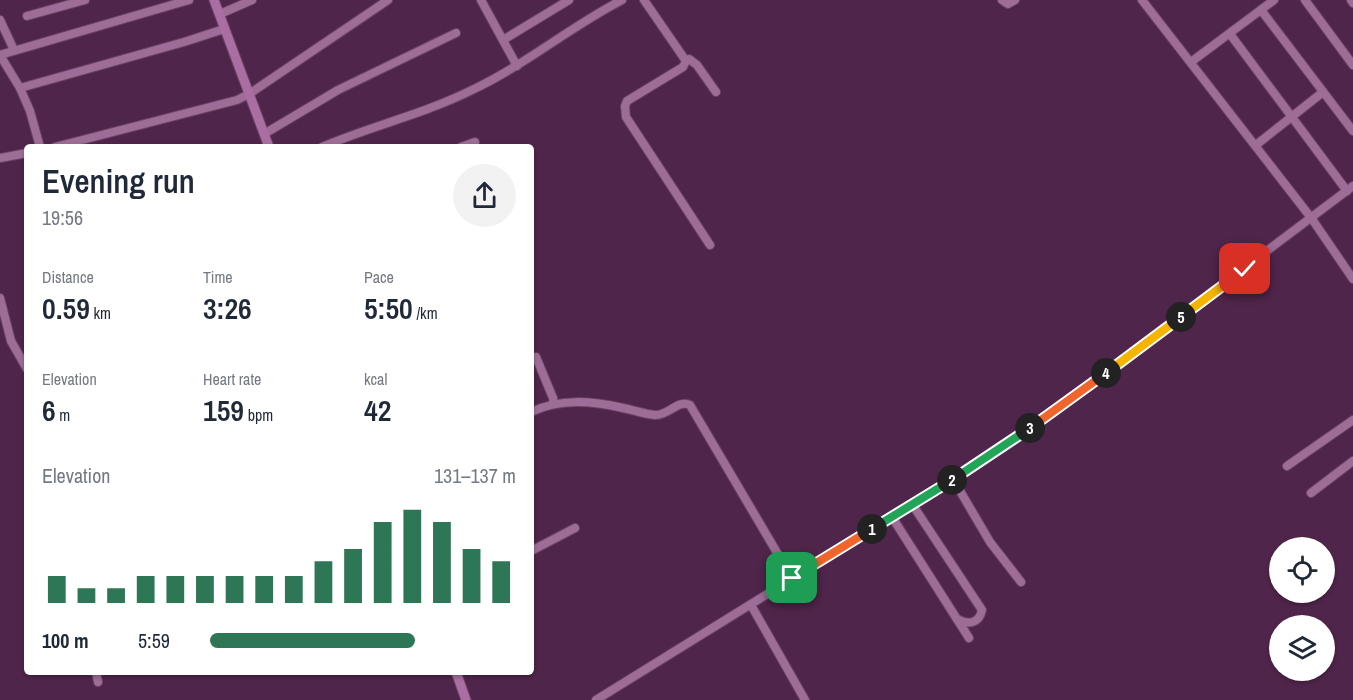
<!DOCTYPE html>
<html lang="en">
<head>
<meta charset="utf-8">
<style>
	:root { --surface:#fff; --page:#f2f2f3; --text:#1f2937; --muted:#747a83; --accent:#2e7756 }
	body { margin:0; font-family:"Archivo Narrow",sans-serif; background:var(--page); color:var(--text); height:100vh; display:flex; flex-direction:column; font-size:22px; white-space:nowrap }
	* { box-sizing:border-box; margin:0 }
	p { font-size:20px; color:var(--muted) }
	.icon { flex:none; width:33px; height:33px; fill:none; stroke:currentColor; stroke-width:2; stroke-linecap:round; stroke-linejoin:round }
	.map { position:relative; flex:1; overflow:hidden }
	.drawer { position:absolute; left:24px; top:144px; width:510px; height:531px; display:flex; flex-direction:column; background:var(--surface); border-radius:6px; box-shadow:0 2px 4px #0004 }
	.drawer>* { flex:none }
	.controls { position:absolute; left:1269px; top:537px; display:grid; gap:12px }
	.controls a { display:grid; place-items:center; width:66px; height:66px; border-radius:50%; background:var(--surface); box-shadow:0 2px 4px #0004; font-size:30px }
	.pin { position:absolute; display:grid; place-items:center; width:51px; height:51px; color:#fff; margin:-26px; border-radius:12px; box-shadow:0 3px 9px #0006 }
	.km { position:absolute; width:30px; height:30px; margin:-15px; border-radius:50%; background:#222; color:#fff; font-size:16px; line-height:30px; text-align:center }
	.round { display:grid; place-items:center; flex:none; width:63px; height:63px; border-radius:32px; background:var(--page) }
	.overview { display:flex; align-items:center; justify-content:space-between; height:102px; padding:0 18px }
	h1 { font-size:33px; font-weight:600; line-height:45px }
	.figures { display:grid; grid-template-columns:repeat(3,1fr); gap:9px; height:102px; padding:6px 18px }
	.figures div { display:grid; align-content:center }
	.figures b { font-size:30px; font-weight:600 }
	.figures small { font-size:16px; font-weight:400 }
	.figures p { font-size:16px }
	.chart { height:168px; padding:12px 18px }
	.chart p { display:flex; justify-content:space-between }
	.chart svg { width:100%; height:108px; margin-top:6px; stroke:var(--accent); stroke-width:6 }
	ul { padding:0 18px; list-style:none; font-size:20px }
	li { display:grid; grid-template-columns:96px 72px 1fr; align-items:center; height:45px }
	li i { height:15px; border-radius:8px; background:var(--accent) }
	.map>svg:first-child { display:block }
	.lines { fill:none; stroke-linecap:round; stroke-linejoin:round }
	.minor-casing { stroke:#694364; stroke-width:10 }
	.major-casing { stroke:#694364; stroke-width:11 }
	.minor { stroke:#9e6d97; stroke-width:8 }
	.major { stroke:#ab6ea2; stroke-width:9 }
	.split-1-casing { stroke:#fff; stroke-width:12 }
	.split-2-casing { stroke:#fff; stroke-width:12 }
	.split-3-casing { stroke:#fff; stroke-width:12 }
	.split-4-casing { stroke:#fff; stroke-width:12 }
	.split-5-casing { stroke:#fff; stroke-width:12 }
	.split-6-casing { stroke:#fff; stroke-width:12 }
	.split-1 { stroke:#f0652b; stroke-width:8 }
	.split-2 { stroke:#22a559; stroke-width:8 }
	.split-3 { stroke:#22a559; stroke-width:8 }
	.split-4 { stroke:#f0652b; stroke-width:8 }
	.split-5 { stroke:#f5b400; stroke-width:8 }
	.split-6 { stroke:#f5b400; stroke-width:8 }
</style>
</head>
<body>
<div class="map">
<svg width="1353" height="700" viewBox="0 0 1353 700">
	<rect width="100%" height="100%" fill="#50254b"/>
	<g class="lines">
		<defs>
			<g id="minor">
				<polyline points="481,0 517,66"/>
				<polyline points="644,0 686,61 683,67 627,101 625,106 626,117 710,245"/>
				<polyline points="1002,0 1008,4 1015,0"/>
				<polyline points="1142,0 1312,219 1353,279"/>
				<polyline points="1305,0 1353,65"/>
				<polyline points="1351,0 1353,3"/>
				<polyline points="1261,10 1353,131"/>
				<polyline points="220,14 252,0"/>
				<polyline points="27,16 85,0"/>
				<polyline points="0,20 14,50"/>
				<polyline points="1230,34 1347,191"/>
				<polyline points="503,40 569,0"/>
				<polyline points="0,55 189,0"/>
				<polyline points="0,55 20,88 30,111 40,147"/>
				<polyline points="686,61 689,59 697,65 716,92"/>
				<polyline points="1191,62 1274,0"/>
				<polyline points="20,88 184,42 224,29"/>
				<polyline points="264,134 338,90 456,33"/>
				<polyline points="1256,145 1323,92"/>
				<polyline points="55,147 237,100 249,94 388,0"/>
				<path d="M322,147C371,126 424,114 472,90C525,65 570,27 622,0"/>
				<polyline points="461,147 475,142"/>
				<polyline points="0,158 27,153"/>
				<polyline points="0,298 11,341 27,369"/>
				<polyline points="536,357 553,398 554,404"/>
				<path d="M531,412C560,398 592,401 623,408C633,410 645,414 655,415C668,416 678,399 690,405L792,578"/>
				<polyline points="1287,466 1353,420"/>
				<polyline points="953,479 990,542 1021,582"/>
				<polyline points="1311,493 1353,461"/>
				<path d="M912,504L982,610C979,624 968,625 957,619"/>
				<polyline points="892,517 969,638"/>
				<polyline points="531,551 575,528"/>
				<polyline points="751,605 805,700"/>
				<polyline points="96,672 98,682"/>
				<polyline points="596,700 937,489 1045,418 1353,186"/>
			</g>
			<g id="major">
				<polyline points="214,0 269,147"/>
				<polyline points="456,672 466,700"/>
			</g>
		</defs>
		<use href="#minor" class="minor-casing"/>
		<use href="#major" class="major-casing"/>
		<use href="#minor" class="minor"/>
		<use href="#major" class="major"/>
	</g>
	<g class="lines">
		<defs>
			<polyline id="split-1" points="792,578 872,529"/>
			<polyline id="split-2" points="872,529 952,480"/>
			<polyline id="split-3" points="952,480 1030,428"/>
			<polyline id="split-4" points="1030,428 1106,373"/>
			<polyline id="split-5" points="1106,373 1181,317"/>
			<polyline id="split-6" points="1181,317 1245,269"/>
		</defs>
		<use href="#split-1" class="split-1-casing"/>
		<use href="#split-2" class="split-2-casing"/>
		<use href="#split-3" class="split-3-casing"/>
		<use href="#split-4" class="split-4-casing"/>
		<use href="#split-5" class="split-5-casing"/>
		<use href="#split-6" class="split-6-casing"/>
		<use href="#split-1" class="split-1"/>
		<use href="#split-2" class="split-2"/>
		<use href="#split-3" class="split-3"/>
		<use href="#split-4" class="split-4"/>
		<use href="#split-5" class="split-5"/>
		<use href="#split-6" class="split-6"/>
	</g>
</svg>
<div class="controls">
<a><svg class="icon" aria-label="locate" viewBox="0 0 24 24"><circle cx="12" cy="12" r="6"/><path d="M12 2v4M12 18v4M2 12h4M18 12h4"/></svg></a>
<a><svg class="icon" aria-label="layers" viewBox="0 0 24 24"><path d="M12 4l9 5-9 5-9-5zM3 14l9 5 9-5"/></svg></a>
</div>
<div class="pin" style="left:792px;top:578px;background:#1e9e55"><svg class="icon" aria-label="arrive" viewBox="0 0 24 24"><path d="M6 21V4h12l-3 4 3 4H6"/></svg></div>
<div class="pin" style="left:1245px;top:269px;background:#d93025"><svg class="icon" aria-label="check" viewBox="0 0 24 24"><path d="M5 12l5 5 9-10"/></svg></div>
<b class="km" style="left:872px;top:529px">1</b>
<b class="km" style="left:952px;top:480px">2</b>
<b class="km" style="left:1030px;top:428px">3</b>
<b class="km" style="left:1106px;top:373px">4</b>
<b class="km" style="left:1181px;top:317px">5</b>
<section class="drawer">
<div class="overview"><div><h1>Evening run</h1><p>19:56</p></div><a class="round"><svg class="icon" aria-label="share" viewBox="0 0 24 24"><path d="M12 15V3M7 8l5-5 5 5M5 13v7h14v-7"/></svg></a></div>
<div class="figures">
<div><p>Distance</p><b>0.59<small> km</small></b></div>
<div><p>Time</p><b>3:26</b></div>
<div><p>Pace</p><b>5:50<small> /km</small></b></div>
</div>
<div class="figures">
<div><p>Elevation</p><b>6<small> m</small></b></div>
<div><p>Heart rate</p><b>159<small> bpm</small></b></div>
<div><p>kcal</p><b>42</b></div>
</div>
<div class="chart"><p><span>Elevation</span>131–137 m</p>
<svg viewBox="0 0 160 44" preserveAspectRatio="none"><path d="M5 44V33M15 44V38M25 44V38M35 44V33M45 44V33M55 44V33M65 44V33M75 44V33M85 44V33M95 44V27M105 44V22M115 44V11M125 44V6M135 44V11M145 44V22M155 44V27"/></svg>
</div>
<ul>
<li><b>100 m</b>5:59<i style="width:67%"></i></li>
</ul>
</section>
</div>
</body>
</html>
